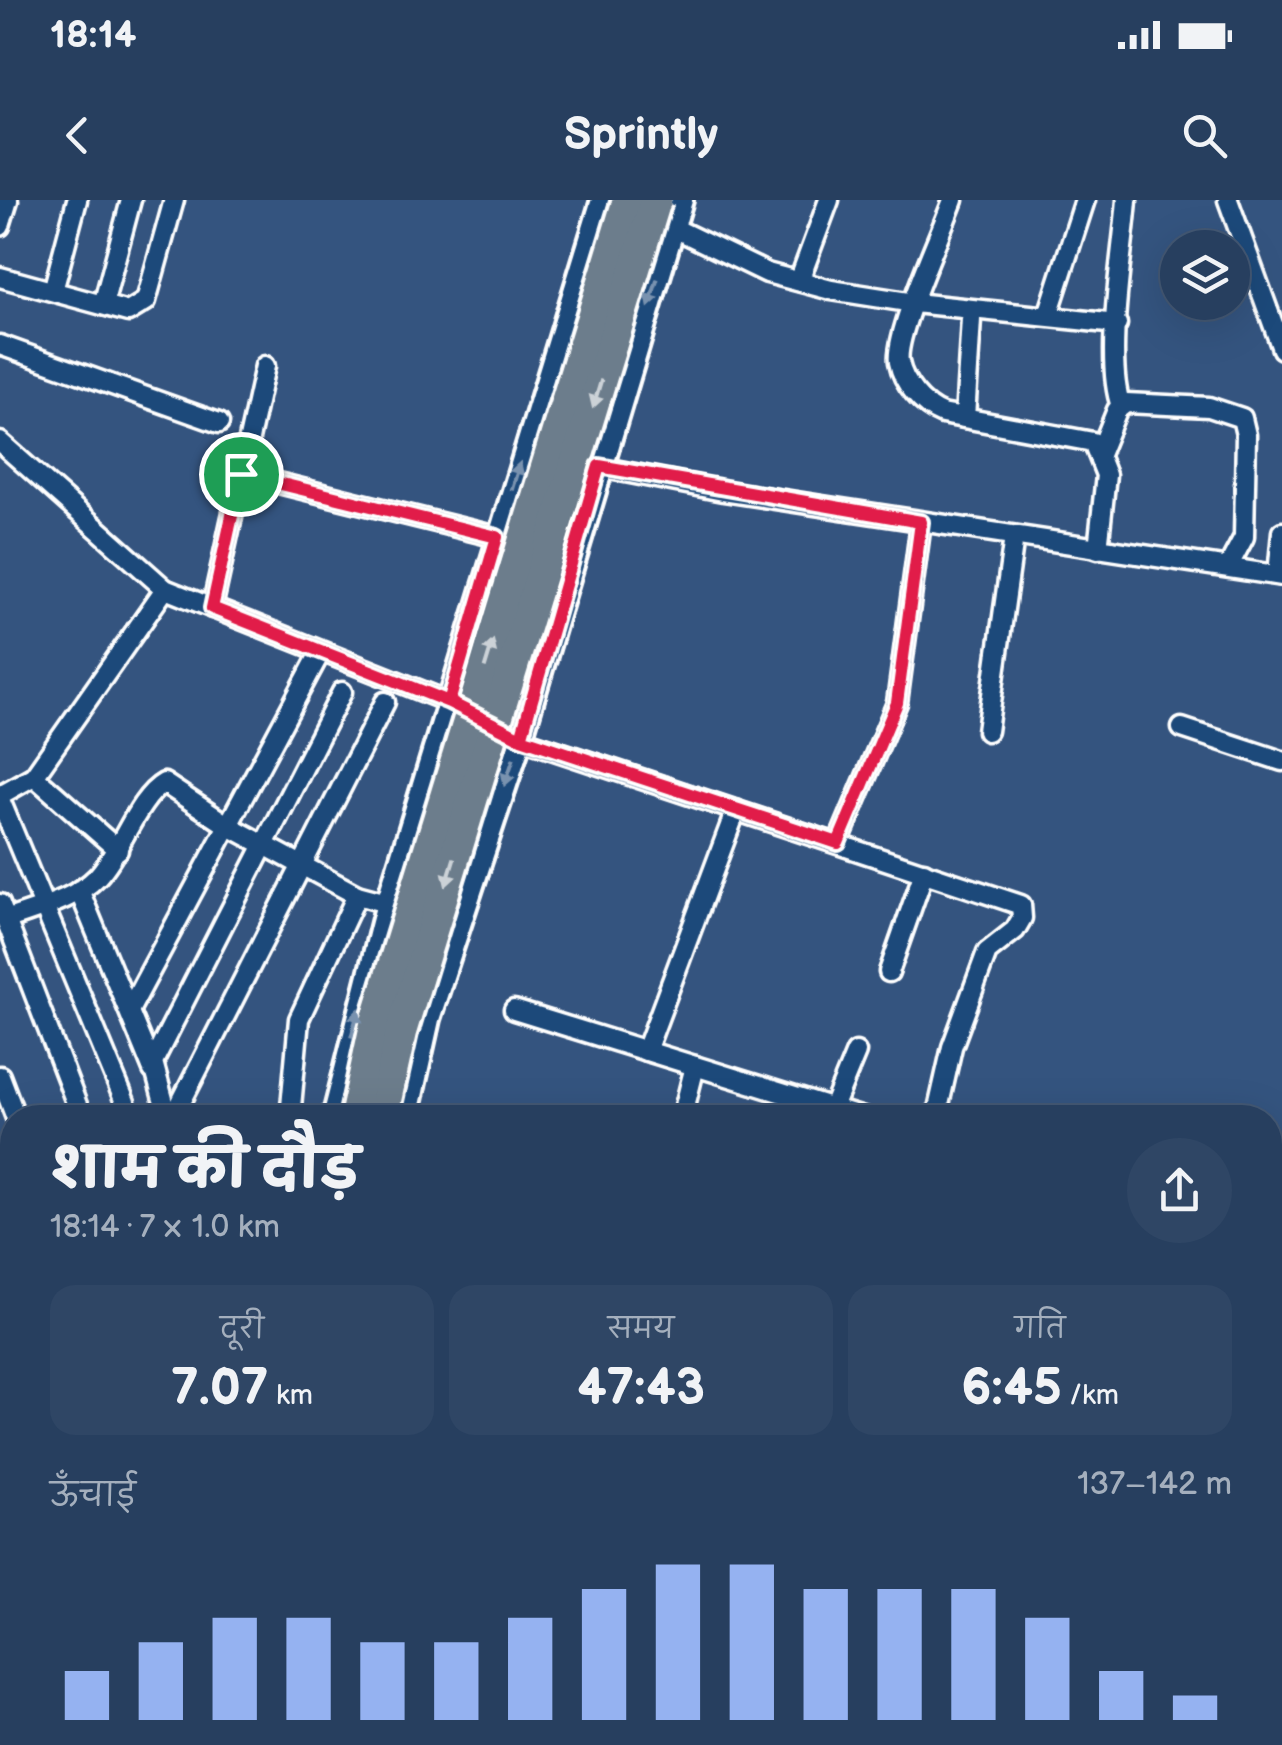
<!DOCTYPE html>
<html lang="hi">
<head>
<meta charset="utf-8">
<style>
	:root { --surface:#273f5f; --page:#2f4665; --text:#f1f3f6; --muted:#a4afbd; --line:#435874; --accent:#95b2f1 }
	body { margin:0; font-family:"Balsamiq Sans","Playpen Sans Deva",sans-serif; background:var(--page); color:var(--text); height:100vh; display:flex; flex-direction:column; font-size:38px; white-space:nowrap }
	* { box-sizing:border-box; margin:0 }
	p { font-size:32px; color:var(--muted) }
	.icon { flex:none; width:55px; height:55px; fill:none; stroke:currentColor; stroke-width:2; stroke-linecap:round; stroke-linejoin:round }
	.map { position:relative; flex:1; overflow:hidden }
	.sheet { position:absolute; left:0px; top:905px; width:1282px; height:640px; display:flex; flex-direction:column; background:var(--surface); border-radius:40px 40px 0 0; box-shadow:0 10px 40px #0002,0 0 0 2px var(--line) }
	.sheet>* { flex:none }
	.fabs { position:absolute; left:1160px; top:30px; display:grid; gap:20px }
	.fabs a { display:grid; place-items:center; width:90px; height:90px; border-radius:50%; background:var(--surface); box-shadow:0 10px 40px #0002,0 0 0 2px var(--line); font-size:50px }
	.pin { position:absolute; display:grid; place-items:center; width:85px; height:85px; color:#fff; margin:-42px; border:5px solid #fff; border-radius:50%; box-shadow:0 2px 10px #0007 }
	.round { display:grid; place-items:center; flex:none; width:105px; height:105px; border-radius:52px; background:var(--page) }
	.head { display:flex; align-items:center; justify-content:space-between; height:170px; padding:0 50px }
	h1 { font-size:55px; font-weight:800; line-height:75px }
	.stats { display:grid; grid-template-columns:repeat(3,1fr); gap:15px; height:170px; padding:10px 50px }
	.stats div { display:grid; align-content:center; border-radius:25px; background:var(--page); text-align:center }
	.stats b { font-size:50px; font-weight:800 }
	.stats small { font-size:28px; font-weight:400 }
	.stats p { font-size:28px }
	.chart { height:280px; padding:20px 50px }
	.chart p { display:flex; justify-content:space-between }
	.chart svg { width:100%; height:180px; margin-top:10px; stroke:var(--accent); stroke-width:6 }
	.status { display:flex; justify-content:space-between; align-items:center; height:70px; padding:0 50px; background:var(--surface); direction:ltr }
	.status svg { height:28px; fill:currentColor }
	header { display:flex; justify-content:space-between; align-items:center; height:130px; padding:0 50px; background:var(--surface); font-size:45px; font-weight:800 }
	.map>svg:first-child { display:block }
	.lines { fill:none; stroke-linecap:round; stroke-linejoin:round }
	.minor-casing { stroke:#fff; stroke-width:25 }
	.tertiary-casing { stroke:#fff; stroke-width:28 }
	.motorway-casing { stroke:#fff; stroke-width:38 }
	.minor { stroke:#1f4a7a; stroke-width:18 }
	.tertiary { stroke:#1f4a7a; stroke-width:20 }
	.motorway { stroke:#6c7d8c; stroke-width:30 }
	.motorway-bridge-casing { stroke:#fff; stroke-width:38; stroke-linecap:butt }
	.motorway-bridge { stroke:#6c7d8c; stroke-width:30 }
	.oneway { fill:#7992af }
	.oneway2 { fill:#ccd2d7 }
	.route-casing { stroke:#fff; stroke-width:20 }
	.route { stroke:#e11d48; stroke-width:12 }
</style>
</head>
<body>
<div class="status"><b>18:14</b><svg viewBox="0 0 49 12"><path d="M0 12V9h3v3zM5 12V6h3v6zM10 12V3h3v9zM15 12V0h3v12zM26 1h20v11H26zM47 4h2v5h-2z"/></svg></div>
<header><svg class="icon" aria-label="back" viewBox="0 0 24 24"><path d="M15 5l-7 7 7 7"/></svg>Sprintly<svg class="icon" aria-label="search" viewBox="0 0 24 24"><circle cx="10" cy="10" r="6"/><path d="M15 15l6 6"/></svg></header>
<div class="map">
<svg width="1282" height="1545" viewBox="0 0 1282 1545">
	<rect width="100%" height="100%" fill="#34547f"/>
	<filter id="ink" filterUnits="userSpaceOnUse"><feTurbulence type="fractalNoise" baseFrequency=".01" numOctaves="2"/><feDisplacementMap in="SourceGraphic" scale="20" xChannelSelector="R" yChannelSelector="G"/><feConvolveMatrix kernelMatrix="1 2 1 2 8 2 1 2 1" color-interpolation-filters="sRGB"/></filter>
	<g filter="url(#ink)">
		<g class="lines">
			<defs>
				<g id="minor">
					<path d="M953,0C942,31 894,135 899,162C903,183 922,206 942,214L1093,242L1106,275L1098,349"/>
					<polyline points="1228,0 1282,149"/>
					<polyline points="0,26 8,0"/>
					<polyline points="674,28 767,73 831,90 914,103 1117,124"/>
					<polyline points="0,77 128,112 146,101 174,0"/>
					<polyline points="799,81 829,0"/>
					<polyline points="53,91 77,0"/>
					<polyline points="103,105 131,0"/>
					<polyline points="1048,115 1085,0"/>
					<polyline points="0,145 219,223"/>
					<path d="M1121,206C1104,160 1123,52 1127,0"/>
					<polyline points="965,218 971,119"/>
					<polyline points="0,242 165,389 449,502"/>
					<polyline points="1100,252 1117,210 1126,203 1209,207 1242,218 1246,235 1244,337 1228,367"/>
					<polyline points="599,267 723,291 1282,376"/>
					<polyline points="241,274 497,337"/>
					<polyline points="1278,375 1282,332"/>
					<polyline points="212,408 265,166"/>
					<polyline points="1182,528 1282,561"/>
					<polyline points="987,531 1014,337"/>
					<polyline points="521,539 1021,705 1022,718 1015,730 987,752 952,847 936,918"/>
					<polyline points="34,576 118,650"/>
					<polyline points="0,595 34,576 165,389"/>
					<polyline points="0,600 125,902"/>
					<polyline points="838,643 897,503 921,323"/>
					<polyline points="79,690 153,870"/>
					<polyline points="0,704 82,918"/>
					<path d="M6,720C35,709 75,700 97,677C121,652 137,598 164,583L227,625L357,695L387,703"/>
					<polyline points="889,772 924,672"/>
					<polyline points="130,809 320,453"/>
					<polyline points="514,810 863,918"/>
					<polyline points="646,851 736,610"/>
					<polyline points="0,876 16,918"/>
					<polyline points="833,908 856,852"/>
					<polyline points="168,918 153,862 342,492"/>
					<polyline points="173,918 385,502"/>
					<polyline points="290,918 299,819 357,695"/>
					<polyline points="682,918 695,866"/>
					<polyline points="0,960 12,955"/>
					<polyline points="1270,1017 1282,1024"/>
					<polyline points="0,1061 12,1096"/>
					<polyline points="0,1121 12,1117"/>
					<polyline points="0,1139 12,1205"/>
					<polyline points="0,1224 12,1219"/>
					<polyline points="1270,1234 1282,1211"/>
					<polyline points="1270,1314 1282,1314"/>
					<polyline points="0,1372 12,1333"/>
					<polyline points="0,1419 12,1419"/>
					<polyline points="1270,1457 1282,1456"/>
					<polyline points="0,1486 12,1485"/>
					<polyline points="327,1532 328,1545"/>
					<polyline points="594,1532 601,1545"/>
					<polyline points="734,1532 740,1545"/>
					<polyline points="919,1532 927,1545"/>
					<polyline points="46,1545 249,1532"/>
					<polyline points="761,1545 768,1532"/>
					<polyline points="965,1545 974,1532"/>
				</g>
				<g id="tertiary">
					<polyline points="333,918 387,703 602,0"/>
					<polyline points="407,918 429,819 521,539 682,0"/>
					<polyline points="379,1532 380,1545"/>
					<polyline points="455,1532 456,1545"/>
				</g>
				<g id="motorway">
					<polyline points="404,1532 405,1545"/>
					<polyline points="431,1532 432,1545"/>
				</g>
			</defs>
			<use href="#minor" class="minor-casing"/>
			<use href="#tertiary" class="tertiary-casing"/>
			<use href="#motorway" class="motorway-casing"/>
			<use href="#minor" class="minor"/>
			<use href="#tertiary" class="tertiary"/>
			<use href="#motorway" class="motorway"/>
			<defs>
				<g id="motorway-bridge">
					<polyline points="355,918 375,825 628,0"/>
					<polyline points="382,918 401,832 656,0"/>
				</g>
			</defs>
			<use href="#motorway-bridge" class="motorway-bridge-casing"/>
			<use href="#motorway-bridge" class="motorway-bridge"/>
		</g>
		<defs><path id="oneway-solid" d="M-6-.8H1V-3.2L6.5 0L1 3.2V.8H-6Z" transform="scale(2.5)"/></defs>
		<g class="oneway">
			<use href="#oneway-solid" transform="translate(653 93) rotate(108)"/>
			<use href="#oneway-solid" transform="translate(516 276) rotate(-73)"/>
			<use href="#oneway-solid" transform="translate(509 572) rotate(109)"/>
			<use href="#oneway-solid" transform="translate(355 823) rotate(-75)"/>
		</g>
		<g class="oneway2">
			<use href="#oneway-solid" transform="translate(597 194) rotate(107)"/>
			<use href="#oneway-solid" transform="translate(489 454) rotate(-73)"/>
			<use href="#oneway-solid" transform="translate(450 672) rotate(107)"/>
		</g>
	</g>
	<g class="lines" filter="url(#ink)">
		<defs>
			<polyline id="route" points="241,274 212,408 449,502 521,538 599,266 921,322 897,503 838,643 521,538 449,502 497,337 241,274"/>
		</defs>
		<use href="#route" class="route-casing"/>
		<use href="#route" class="route"/>
	</g>
</svg>
<div class="fabs">
<a><svg class="icon" aria-label="layers" viewBox="0 0 24 24"><path d="M12 4l9 5-9 5-9-5zM3 14l9 5 9-5"/></svg></a>
</div>
<div class="pin" style="left:241px;top:274px;background:#1e9e55"><svg class="icon" aria-label="arrive" viewBox="0 0 24 24"><path d="M6 21V4h12l-3 4 3 4H6"/></svg></div>
<section class="sheet">
<div class="head"><div><h1>शाम की दौड़</h1><p>18:14 · 7 × 1.0 km</p></div><a class="round"><svg class="icon" aria-label="share" viewBox="0 0 24 24"><path d="M12 15V3M7 8l5-5 5 5M5 13v7h14v-7"/></svg></a></div>
<div class="stats">
<div><p>दूरी</p><b>7.07<small> km</small></b></div>
<div><p>समय</p><b>47:43</b></div>
<div><p>गति</p><b>6:45<small> /km</small></b></div>
</div>
<div class="chart"><p><span>ऊँचाई</span>137–142 m</p>
<svg viewBox="0 0 160 44" preserveAspectRatio="none"><path d="M5 44V32M15 44V25M25 44V19M35 44V19M45 44V25M55 44V25M65 44V19M75 44V12M85 44V6M95 44V6M105 44V12M115 44V12M125 44V12M135 44V19M145 44V32M155 44V38"/></svg>
</div>
</section>
</div>
</body>
</html>
